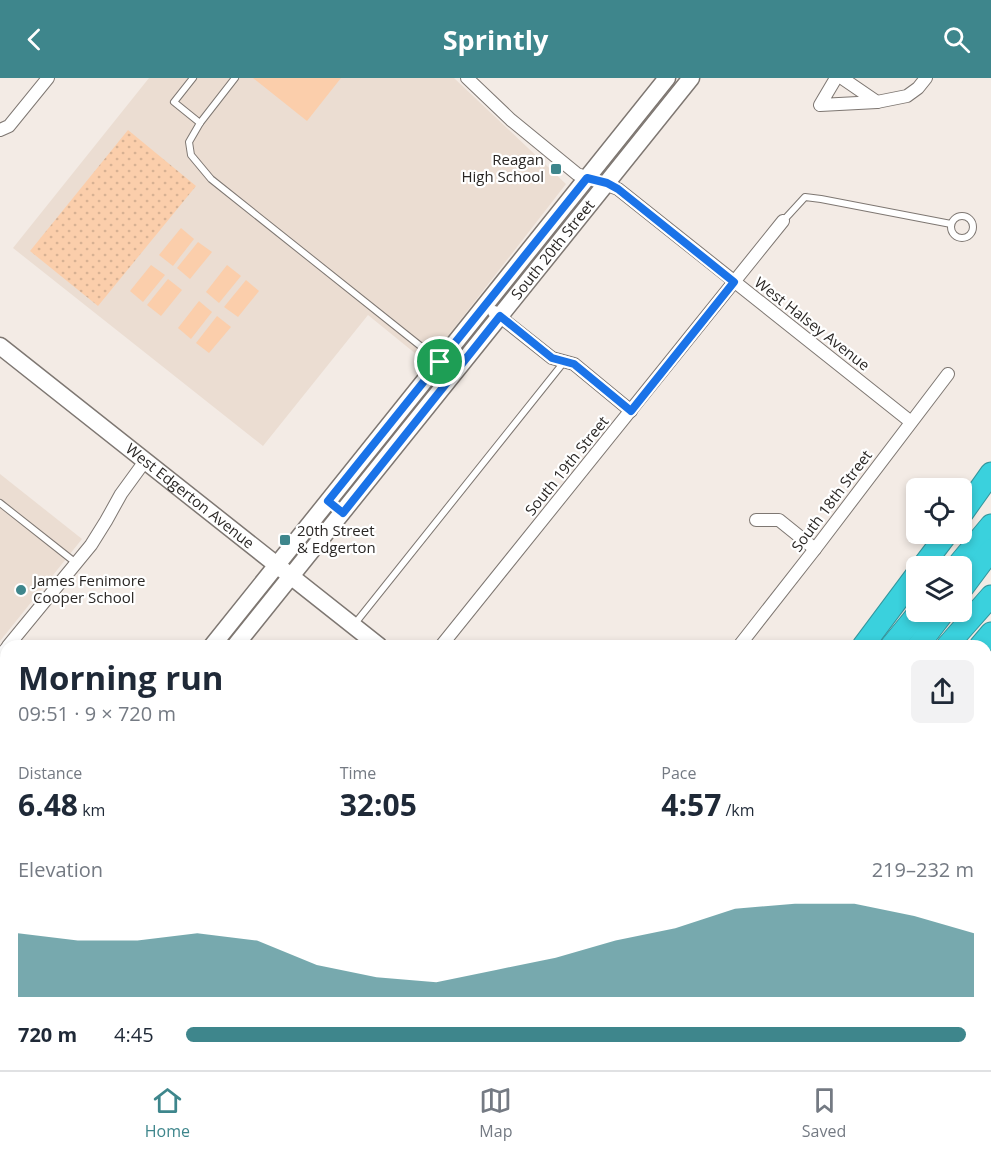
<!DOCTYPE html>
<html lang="en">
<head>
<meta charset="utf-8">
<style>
	:root { --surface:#fff; --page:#f2f2f3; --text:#1f2937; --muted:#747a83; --line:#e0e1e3; --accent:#3e868c }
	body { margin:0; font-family:"Open Sans",sans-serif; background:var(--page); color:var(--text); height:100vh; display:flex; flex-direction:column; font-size:22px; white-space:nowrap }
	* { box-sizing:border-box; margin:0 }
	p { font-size:20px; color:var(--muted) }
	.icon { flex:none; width:33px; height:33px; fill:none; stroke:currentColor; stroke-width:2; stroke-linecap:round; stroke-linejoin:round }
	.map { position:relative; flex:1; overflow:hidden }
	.side { position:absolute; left:0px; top:562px; width:992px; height:430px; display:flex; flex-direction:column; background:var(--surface); border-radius:18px 18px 0 0; box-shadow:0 3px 9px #0003 }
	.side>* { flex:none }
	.controls { position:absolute; left:906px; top:400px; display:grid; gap:12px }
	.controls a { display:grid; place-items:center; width:66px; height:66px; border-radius:9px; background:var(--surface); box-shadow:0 3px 9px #0003; font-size:30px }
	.pin { position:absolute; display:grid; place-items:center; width:51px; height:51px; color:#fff; margin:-26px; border:3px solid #fff; border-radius:50%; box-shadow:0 2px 6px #0007 }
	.round { display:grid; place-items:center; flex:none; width:63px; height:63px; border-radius:9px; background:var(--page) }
	.headline { display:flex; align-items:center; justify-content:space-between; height:102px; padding:0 18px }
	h1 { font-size:33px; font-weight:700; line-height:45px }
	.stats { display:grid; grid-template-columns:repeat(3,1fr); gap:9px; height:102px; padding:6px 18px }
	.stats div { display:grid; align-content:center }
	.stats b { font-size:30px; font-weight:700 }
	.stats small { font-size:16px; font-weight:400 }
	.stats p { font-size:16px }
	.chart { height:168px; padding:12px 18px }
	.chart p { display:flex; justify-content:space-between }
	.chart svg { width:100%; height:108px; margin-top:6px; fill:var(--accent); opacity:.7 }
	ul { padding:0 18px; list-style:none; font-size:20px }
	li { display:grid; grid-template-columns:96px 72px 1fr; align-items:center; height:45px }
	li i { height:15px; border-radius:8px; background:var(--accent) }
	header { display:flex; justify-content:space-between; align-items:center; height:78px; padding:0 18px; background:var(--accent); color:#fff; font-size:27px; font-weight:700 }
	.menu { display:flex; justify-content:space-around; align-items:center; height:84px; border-top:2px solid var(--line); background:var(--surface); font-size:16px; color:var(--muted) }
	.menu a { display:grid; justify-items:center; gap:3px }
	.menu .current { color:var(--accent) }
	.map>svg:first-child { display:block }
	.built { fill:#ebddd2 }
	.grass { fill:url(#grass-dots) }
	.park { fill:#fbceab }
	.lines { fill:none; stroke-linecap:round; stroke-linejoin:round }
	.lane-casing { stroke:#7e7772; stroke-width:8 }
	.street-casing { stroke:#7e7772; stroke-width:14 }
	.secondary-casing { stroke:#7e7772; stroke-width:19 }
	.highway-casing { stroke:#34969d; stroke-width:23 }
	.lane { stroke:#fff; stroke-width:6 }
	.street { stroke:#fff; stroke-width:12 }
	.secondary { stroke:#fff; stroke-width:16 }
	.highway { stroke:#3ad1dd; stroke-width:21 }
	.route-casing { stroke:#fff; stroke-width:12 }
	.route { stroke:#1a73e8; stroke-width:8 }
	.poi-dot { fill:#3e868c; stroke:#fff; stroke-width:2 }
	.labels { text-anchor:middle; stroke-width:4.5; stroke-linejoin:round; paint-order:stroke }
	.poi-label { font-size:15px; fill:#2a2725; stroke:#fff; text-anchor:start }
	.street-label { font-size:15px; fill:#2a2725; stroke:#fff }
</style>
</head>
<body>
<header><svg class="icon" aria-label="back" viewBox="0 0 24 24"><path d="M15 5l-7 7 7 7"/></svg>Sprintly<svg class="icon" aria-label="search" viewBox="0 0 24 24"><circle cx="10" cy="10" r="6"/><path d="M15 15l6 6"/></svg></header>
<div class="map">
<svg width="991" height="992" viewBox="0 0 991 992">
	<defs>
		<pattern id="grass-dots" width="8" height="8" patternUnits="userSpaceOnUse" patternTransform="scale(1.5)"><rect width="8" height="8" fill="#fbceab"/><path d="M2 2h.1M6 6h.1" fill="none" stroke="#d7b193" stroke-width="1.8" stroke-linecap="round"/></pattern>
	</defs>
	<rect width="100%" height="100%" fill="#f3ebe5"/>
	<g class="built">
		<polygon points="149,0 454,0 566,106 427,285 368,237 263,368 13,170"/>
		<polygon points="0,396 82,461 0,563"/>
	</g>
	<polygon class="grass" points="128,52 196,108 98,228 30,173"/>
	<g class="park">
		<polygon points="253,0 341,0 307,43"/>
		<polygon points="181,150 194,161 173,188 159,177"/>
		<polygon points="198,164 212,174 190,201 177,190"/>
		<polygon points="151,187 165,197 143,224 130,213"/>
		<polygon points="227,187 241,198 219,225 206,214"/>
		<polygon points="168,201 182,212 161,238 147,227"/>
		<polygon points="246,202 259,213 238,239 224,229"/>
		<polygon points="199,223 212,234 191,261 178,250"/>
		<polygon points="217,238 231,249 209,275 196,265"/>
	</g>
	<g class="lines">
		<defs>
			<g id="lane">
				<polyline points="193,0 174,24 200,45"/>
				<polyline points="235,0 200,45 189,64 191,77 211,101 438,282"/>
				<circle cx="962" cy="149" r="11"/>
				<polyline points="783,143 805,119 821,121 951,146"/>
				<polyline points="0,425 76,485"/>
				<polyline points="353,548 564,284"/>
				<polyline points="740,992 744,987"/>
			</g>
			<g id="street">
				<polyline points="467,0 511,42 577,96 618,111 911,344"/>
				<polyline points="836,0 820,27 877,24 907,18 918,10 926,0"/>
				<polyline points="842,0 877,24"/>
				<polyline points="0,52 9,48 48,0"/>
				<polyline points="494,234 552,280 574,286 631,333"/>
				<polyline points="756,442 779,442 815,471"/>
				<polyline points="8,568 91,467 106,443 121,416 145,383"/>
				<polyline points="441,568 783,143"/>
				<polyline points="739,568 815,471 948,296"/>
				<polyline points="0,578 6,571"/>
				<polyline points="986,666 991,659"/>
				<polyline points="986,839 991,844"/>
				<polyline points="354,987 361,992"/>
				<polyline points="88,992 92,987"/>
				<polyline points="410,992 414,987"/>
			</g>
			<g id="secondary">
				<path id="s1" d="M0,268L379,568"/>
				<polyline points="212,568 667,0"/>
				<path id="s2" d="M235,568L691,0"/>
				<polyline points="0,831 6,824"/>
				<polyline points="0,861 6,854"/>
				<polyline points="904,987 910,992"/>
			</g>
			<g id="highway">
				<polyline points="962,436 991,395"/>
				<polyline points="922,489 947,456"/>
				<polyline points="956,489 991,447"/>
				<polyline points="962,511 991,472"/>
				<polyline points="863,568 916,497"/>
				<polyline points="891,568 919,534"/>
				<polyline points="918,568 944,534"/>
				<polyline points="947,568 991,518"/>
				<polyline points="980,568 991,555"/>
				<polyline points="986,616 991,608"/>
				<polyline points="547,992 551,987"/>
				<polyline points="585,992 589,987"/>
				<polyline points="635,992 639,987"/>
				<polyline points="672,992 676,987"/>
			</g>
		</defs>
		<use href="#lane" class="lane-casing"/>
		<use href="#street" class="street-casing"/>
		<use href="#secondary" class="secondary-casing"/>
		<use href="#highway" class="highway-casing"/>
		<use href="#lane" class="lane"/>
		<use href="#street" class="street"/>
		<use href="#secondary" class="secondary"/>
		<use href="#highway" class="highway"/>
	</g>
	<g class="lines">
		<defs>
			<polygon id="route" points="587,100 607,105 618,111 734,204 631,333 574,286 552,280 500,238 343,435 328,423"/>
		</defs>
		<use href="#route" class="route-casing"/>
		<use href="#route" class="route"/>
	</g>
	<g class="poi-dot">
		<rect x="550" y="85" width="12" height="12" rx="3"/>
		<rect x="279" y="456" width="12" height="12" rx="3"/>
		<circle cx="21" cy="512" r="6"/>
	</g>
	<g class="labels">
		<g class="poi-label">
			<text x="544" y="87" text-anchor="end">Reagan<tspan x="544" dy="17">High School</tspan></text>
			<text x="297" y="458">20th Street<tspan x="297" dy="17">&amp; Edgerton</tspan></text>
			<text x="33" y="508">James Fenimore<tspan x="33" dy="17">Cooper School</tspan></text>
		</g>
		<g class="street-label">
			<text dy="5" stroke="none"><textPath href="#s2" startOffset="508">South 20th Street</textPath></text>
			<text transform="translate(812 246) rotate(38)" y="5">West Halsey Avenue</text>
			<text transform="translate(567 388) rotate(-51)" y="5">South 19th Street</text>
			<text dy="5" stroke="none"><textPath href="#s1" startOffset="242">West Edgerton Avenue</textPath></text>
			<text transform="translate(832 423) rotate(-53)" y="5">South 18th Street</text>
		</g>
	</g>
</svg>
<div class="controls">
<a><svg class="icon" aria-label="locate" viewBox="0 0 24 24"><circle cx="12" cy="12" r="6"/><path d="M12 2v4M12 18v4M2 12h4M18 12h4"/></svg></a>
<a><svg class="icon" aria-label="layers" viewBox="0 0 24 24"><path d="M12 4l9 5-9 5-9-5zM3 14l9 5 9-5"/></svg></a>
</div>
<div class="pin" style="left:440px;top:284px;background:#1e9e55"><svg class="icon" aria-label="arrive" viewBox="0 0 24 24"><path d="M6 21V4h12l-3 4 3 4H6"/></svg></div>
<section class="side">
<div class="headline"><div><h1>Morning run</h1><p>09:51 · 9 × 720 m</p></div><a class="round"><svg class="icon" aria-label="share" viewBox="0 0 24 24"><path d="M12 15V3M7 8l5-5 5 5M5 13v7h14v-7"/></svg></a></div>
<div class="stats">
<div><p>Distance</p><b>6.48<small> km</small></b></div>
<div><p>Time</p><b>32:05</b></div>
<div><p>Pace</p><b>4:57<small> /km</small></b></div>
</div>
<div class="chart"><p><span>Elevation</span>219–232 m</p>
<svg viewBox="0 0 160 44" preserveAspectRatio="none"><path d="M0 44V18L10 21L20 21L30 18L40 21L50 31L60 36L70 38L80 33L90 28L100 21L110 16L120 8L130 6L140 6L150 11L160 18V44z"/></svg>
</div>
<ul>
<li><b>720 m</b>4:45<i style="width:99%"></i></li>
</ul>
</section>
</div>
<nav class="menu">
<a class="current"><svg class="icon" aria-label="home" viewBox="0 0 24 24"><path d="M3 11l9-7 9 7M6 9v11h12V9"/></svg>Home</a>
<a><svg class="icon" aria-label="map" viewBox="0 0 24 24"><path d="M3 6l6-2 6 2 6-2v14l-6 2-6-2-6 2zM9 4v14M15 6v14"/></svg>Map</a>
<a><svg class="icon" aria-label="saved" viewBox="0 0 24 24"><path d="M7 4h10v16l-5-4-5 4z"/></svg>Saved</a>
</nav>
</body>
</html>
